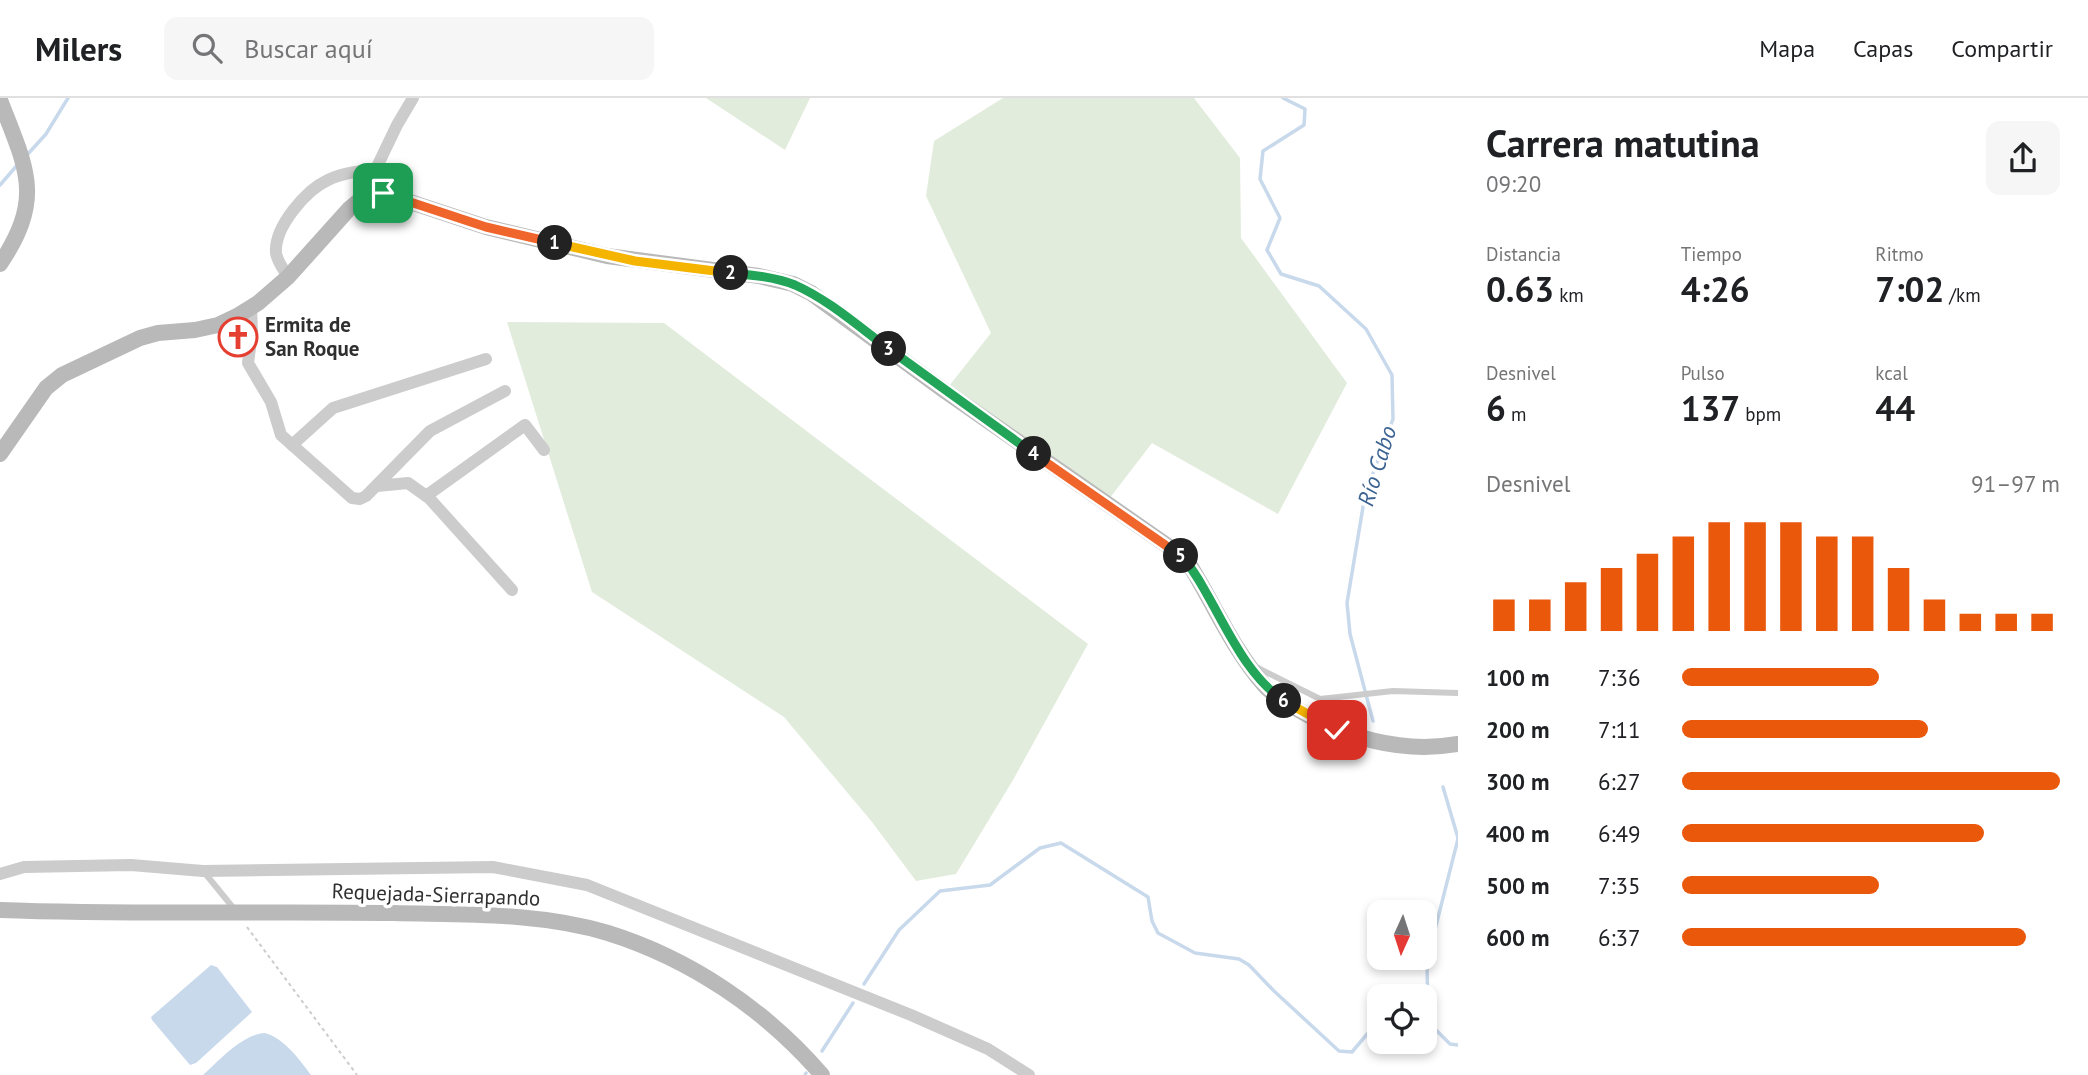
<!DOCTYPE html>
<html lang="es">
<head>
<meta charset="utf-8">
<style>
	:root { --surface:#fff; --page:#f6f6f6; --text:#202124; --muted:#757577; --line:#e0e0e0; --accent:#ea580c }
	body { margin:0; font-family:"PT Sans",sans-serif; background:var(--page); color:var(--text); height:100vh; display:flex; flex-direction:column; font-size:26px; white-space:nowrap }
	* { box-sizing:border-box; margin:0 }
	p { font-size:23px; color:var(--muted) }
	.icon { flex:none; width:38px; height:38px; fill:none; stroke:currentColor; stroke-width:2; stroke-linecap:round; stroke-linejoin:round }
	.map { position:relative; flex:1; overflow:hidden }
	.side { display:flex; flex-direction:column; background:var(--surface); width:630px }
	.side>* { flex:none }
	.needle { width:46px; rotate:183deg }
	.buttons { position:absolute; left:1367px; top:802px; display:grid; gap:14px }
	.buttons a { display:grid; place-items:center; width:70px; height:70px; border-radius:14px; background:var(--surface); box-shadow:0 4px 10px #0003; font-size:35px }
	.pin { position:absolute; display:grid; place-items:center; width:60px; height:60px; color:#fff; margin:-30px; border-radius:14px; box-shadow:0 4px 10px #0006 }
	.km { position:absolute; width:35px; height:35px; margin:-18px; border-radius:50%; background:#222; color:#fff; font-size:19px; line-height:35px; text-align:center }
	.round { display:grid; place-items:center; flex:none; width:74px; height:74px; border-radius:14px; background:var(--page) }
	.overview { display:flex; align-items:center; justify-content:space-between; height:119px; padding:0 28px }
	h1 { font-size:38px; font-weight:700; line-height:52px }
	.stats { display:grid; grid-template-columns:repeat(3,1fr); gap:10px; height:119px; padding:7px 28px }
	.stats div { display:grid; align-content:center }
	.stats b { font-size:35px; font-weight:700 }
	.stats small { font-size:19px; font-weight:400 }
	.stats p { font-size:19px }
	.chart { height:196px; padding:14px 28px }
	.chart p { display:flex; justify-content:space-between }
	.chart svg { width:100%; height:126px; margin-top:7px; stroke:var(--accent); stroke-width:6 }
	ul { padding:0 28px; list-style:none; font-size:23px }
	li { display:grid; grid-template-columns:112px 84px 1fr; align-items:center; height:52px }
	li i { height:18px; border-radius:9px; background:var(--accent) }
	header { display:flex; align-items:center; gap:42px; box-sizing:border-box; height:98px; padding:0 35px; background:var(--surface); border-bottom:2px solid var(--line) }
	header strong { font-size:33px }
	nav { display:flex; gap:38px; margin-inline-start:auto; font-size:24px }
	.search { width:490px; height:63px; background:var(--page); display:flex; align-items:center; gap:18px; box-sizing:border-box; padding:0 24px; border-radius:14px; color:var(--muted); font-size:26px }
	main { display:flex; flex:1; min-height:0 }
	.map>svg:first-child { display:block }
	.green { fill:#e2ecdc }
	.water { fill:#c8d9ec }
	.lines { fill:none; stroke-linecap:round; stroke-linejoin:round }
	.stream { stroke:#c8d9ec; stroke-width:3.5 }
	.path { stroke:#ccc; stroke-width:2; stroke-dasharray:3.5 3.5; stroke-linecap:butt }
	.lane { stroke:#ccc; stroke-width:6 }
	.street { stroke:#ccc; stroke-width:12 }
	.secondary { stroke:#b9b9b9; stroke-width:16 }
	.split-1-casing { stroke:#fff; stroke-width:14 }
	.split-2-casing { stroke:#fff; stroke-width:14 }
	.split-3-casing { stroke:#fff; stroke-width:14 }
	.split-4-casing { stroke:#fff; stroke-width:14 }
	.split-5-casing { stroke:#fff; stroke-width:14 }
	.split-6-casing { stroke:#fff; stroke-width:14 }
	.split-7-casing { stroke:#fff; stroke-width:14 }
	.split-1 { stroke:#f0652b; stroke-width:9 }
	.split-2 { stroke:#f5b400; stroke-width:9 }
	.split-3 { stroke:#22a559; stroke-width:9 }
	.split-4 { stroke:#22a559; stroke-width:9 }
	.split-5 { stroke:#f0652b; stroke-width:9 }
	.split-6 { stroke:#22a559; stroke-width:9 }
	.split-7 { stroke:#f5b400; stroke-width:9 }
	.labels { text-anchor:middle; stroke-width:7; stroke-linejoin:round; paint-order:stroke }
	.poi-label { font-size:21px; font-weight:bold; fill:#2f2f2f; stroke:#fff; text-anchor:start }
	.street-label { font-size:21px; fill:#2f2f2f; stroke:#fff }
	.water-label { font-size:23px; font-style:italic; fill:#3c6391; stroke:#fff }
</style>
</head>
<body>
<header>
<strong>Milers</strong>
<div class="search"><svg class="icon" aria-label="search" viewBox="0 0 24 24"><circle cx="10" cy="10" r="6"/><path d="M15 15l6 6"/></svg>Buscar aquí</div>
<nav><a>Mapa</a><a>Capas</a><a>Compartir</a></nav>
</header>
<main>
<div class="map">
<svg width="1458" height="977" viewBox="0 0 1458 977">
	<rect width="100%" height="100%" fill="#fff"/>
	<g class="green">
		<polygon points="706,0 810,0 785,52"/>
		<polygon points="1003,0 1194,0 1240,60 1241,140 1347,285 1278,416 1152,345 1106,405 945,293 991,235 926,98 934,43"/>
		<polygon points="507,224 664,225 1088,546 1013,682 956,776 916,783 872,724 784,619 592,494"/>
	</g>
	<g class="water">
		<polygon points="211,867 217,869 252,914 196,965 190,967 152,922 151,919"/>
		<path d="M265,935C285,941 299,961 311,977H203C220,962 241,937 265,935Z"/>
	</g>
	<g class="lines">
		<g class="stream">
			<polyline points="1283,0 1305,11 1304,27 1263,53 1260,81 1280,120 1267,152 1281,176 1319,188 1366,231 1392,277 1393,321 1365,397 1347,505 1350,536 1373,623"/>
			<polyline points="27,57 46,36 68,0"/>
			<polyline points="0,87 19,65"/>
			<polyline points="1443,689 1458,740"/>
			<polyline points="1458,741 1427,863 1428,924 1450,946 1458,947"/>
			<polyline points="864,886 899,832 940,793 990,787 1040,750 1061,745 1148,799 1152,823 1158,835 1195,855 1239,861 1249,867 1274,893 1339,953 1352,954 1379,922"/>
			<polyline points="822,953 853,905"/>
			<polyline points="805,977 806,975"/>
		</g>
		<polyline class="path" points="247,829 357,977"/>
		<g class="lane">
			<polyline points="1256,569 1320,601 1393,593 1458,595"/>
			<polyline points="204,774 235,812"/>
		</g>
		<g class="street">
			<polyline points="362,100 397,27 413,0"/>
			<path d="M288,179C284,172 277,163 276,155C274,129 306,92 328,82C343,75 360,73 376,71"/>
			<polyline points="251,209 252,235 248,265 271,304 281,337 352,400 360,401 366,398 430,333 505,293"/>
			<polyline points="292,347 333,310 486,261"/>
			<polyline points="377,388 408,385 429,400 512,492"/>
			<polyline points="426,398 525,327 544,352"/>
			<polyline points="0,776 24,769 131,767 203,773 493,769 587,787 911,917 988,951 1029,977"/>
		</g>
		<g class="secondary">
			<path d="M0,2C26,70 45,99 0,166"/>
			<path d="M0,356L46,290L62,277L140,240L158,235L195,232L218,227L237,218L258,205L288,179L349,111L362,100L372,96L383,95L486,129L607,158L759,178L793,186L811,195L945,293L1178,455L1189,466C1214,506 1233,552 1265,588C1273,597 1285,603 1295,610C1343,639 1401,656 1458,646"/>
			<path d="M0,812C131,817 262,813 393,815C465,817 539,814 608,835C691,861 766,912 822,977"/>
		</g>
	</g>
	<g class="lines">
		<defs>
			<polyline id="split-1" points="383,95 486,129 555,145"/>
			<polyline id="split-2" points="555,145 635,163 731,175"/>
			<path id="split-3" d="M731,175C752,177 775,179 795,187C829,202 859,229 889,251"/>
			<polyline id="split-4" points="889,251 1034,356"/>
			<polyline id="split-5" points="1034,356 1181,458"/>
			<path id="split-6" d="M1181,458C1193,470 1200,484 1208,498C1229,535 1248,578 1284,603"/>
			<polyline id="split-7" points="1284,603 1337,632"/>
		</defs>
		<use href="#split-1" class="split-1-casing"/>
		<use href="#split-2" class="split-2-casing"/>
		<use href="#split-3" class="split-3-casing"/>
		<use href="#split-4" class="split-4-casing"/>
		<use href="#split-5" class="split-5-casing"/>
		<use href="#split-6" class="split-6-casing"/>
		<use href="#split-7" class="split-7-casing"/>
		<use href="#split-1" class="split-1"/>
		<use href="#split-2" class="split-2"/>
		<use href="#split-3" class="split-3"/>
		<use href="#split-4" class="split-4"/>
		<use href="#split-5" class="split-5"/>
		<use href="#split-6" class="split-6"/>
		<use href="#split-7" class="split-7"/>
	</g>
	<defs>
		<symbol id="church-ring" viewBox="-11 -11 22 22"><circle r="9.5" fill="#fff" stroke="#e53f31" stroke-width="1.5"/><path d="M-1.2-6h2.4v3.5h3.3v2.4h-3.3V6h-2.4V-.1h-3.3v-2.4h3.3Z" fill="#e53f31"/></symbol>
	</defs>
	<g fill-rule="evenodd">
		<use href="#church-ring" x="216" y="217" width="44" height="44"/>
	</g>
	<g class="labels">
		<g class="poi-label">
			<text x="265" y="234">Ermita de<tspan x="265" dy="24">San Roque</tspan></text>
		</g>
		<g class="street-label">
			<text transform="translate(436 797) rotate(2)" y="7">Requejada-Sierrapando</text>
		</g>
		<g class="water-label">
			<text transform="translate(1377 368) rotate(-73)" y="8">Río Cabo</text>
		</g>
	</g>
</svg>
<div class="buttons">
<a><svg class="needle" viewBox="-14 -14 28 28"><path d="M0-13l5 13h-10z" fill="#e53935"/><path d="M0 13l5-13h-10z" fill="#757577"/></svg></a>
<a><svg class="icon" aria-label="locate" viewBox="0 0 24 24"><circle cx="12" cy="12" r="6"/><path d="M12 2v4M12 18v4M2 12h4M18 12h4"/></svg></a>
</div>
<div class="pin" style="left:383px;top:95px;background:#1e9e55"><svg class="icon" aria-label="arrive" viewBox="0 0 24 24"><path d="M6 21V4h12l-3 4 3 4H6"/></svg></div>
<div class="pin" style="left:1337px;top:632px;background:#d93025"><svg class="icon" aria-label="check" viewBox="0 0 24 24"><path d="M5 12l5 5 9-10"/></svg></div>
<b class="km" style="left:555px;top:145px">1</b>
<b class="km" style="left:731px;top:175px">2</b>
<b class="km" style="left:889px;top:251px">3</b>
<b class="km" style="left:1034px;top:356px">4</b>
<b class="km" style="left:1181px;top:458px">5</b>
<b class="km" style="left:1284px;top:603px">6</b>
</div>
<section class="side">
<div class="overview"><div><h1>Carrera matutina</h1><p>09:20</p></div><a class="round"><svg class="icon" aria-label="share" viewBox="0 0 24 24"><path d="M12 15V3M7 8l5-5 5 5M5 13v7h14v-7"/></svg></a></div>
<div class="stats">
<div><p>Distancia</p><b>0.63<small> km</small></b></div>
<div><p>Tiempo</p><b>4:26</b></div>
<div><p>Ritmo</p><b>7:02<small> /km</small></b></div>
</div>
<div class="stats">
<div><p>Desnivel</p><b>6<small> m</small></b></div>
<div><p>Pulso</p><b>137<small> bpm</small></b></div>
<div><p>kcal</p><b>44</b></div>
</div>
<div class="chart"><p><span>Desnivel</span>91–97 m</p>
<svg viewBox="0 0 160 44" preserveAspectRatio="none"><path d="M5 44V33M15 44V33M25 44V27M35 44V22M45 44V17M55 44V11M65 44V6M75 44V6M85 44V6M95 44V11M105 44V11M115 44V22M125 44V33M135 44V38M145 44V38M155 44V38"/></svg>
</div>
<ul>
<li><b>100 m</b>7:36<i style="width:52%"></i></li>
<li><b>200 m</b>7:11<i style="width:65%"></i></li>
<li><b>300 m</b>6:27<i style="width:100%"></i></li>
<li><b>400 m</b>6:49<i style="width:80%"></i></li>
<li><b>500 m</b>7:35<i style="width:52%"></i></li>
<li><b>600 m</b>6:37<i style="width:91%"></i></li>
</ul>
</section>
</main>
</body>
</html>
